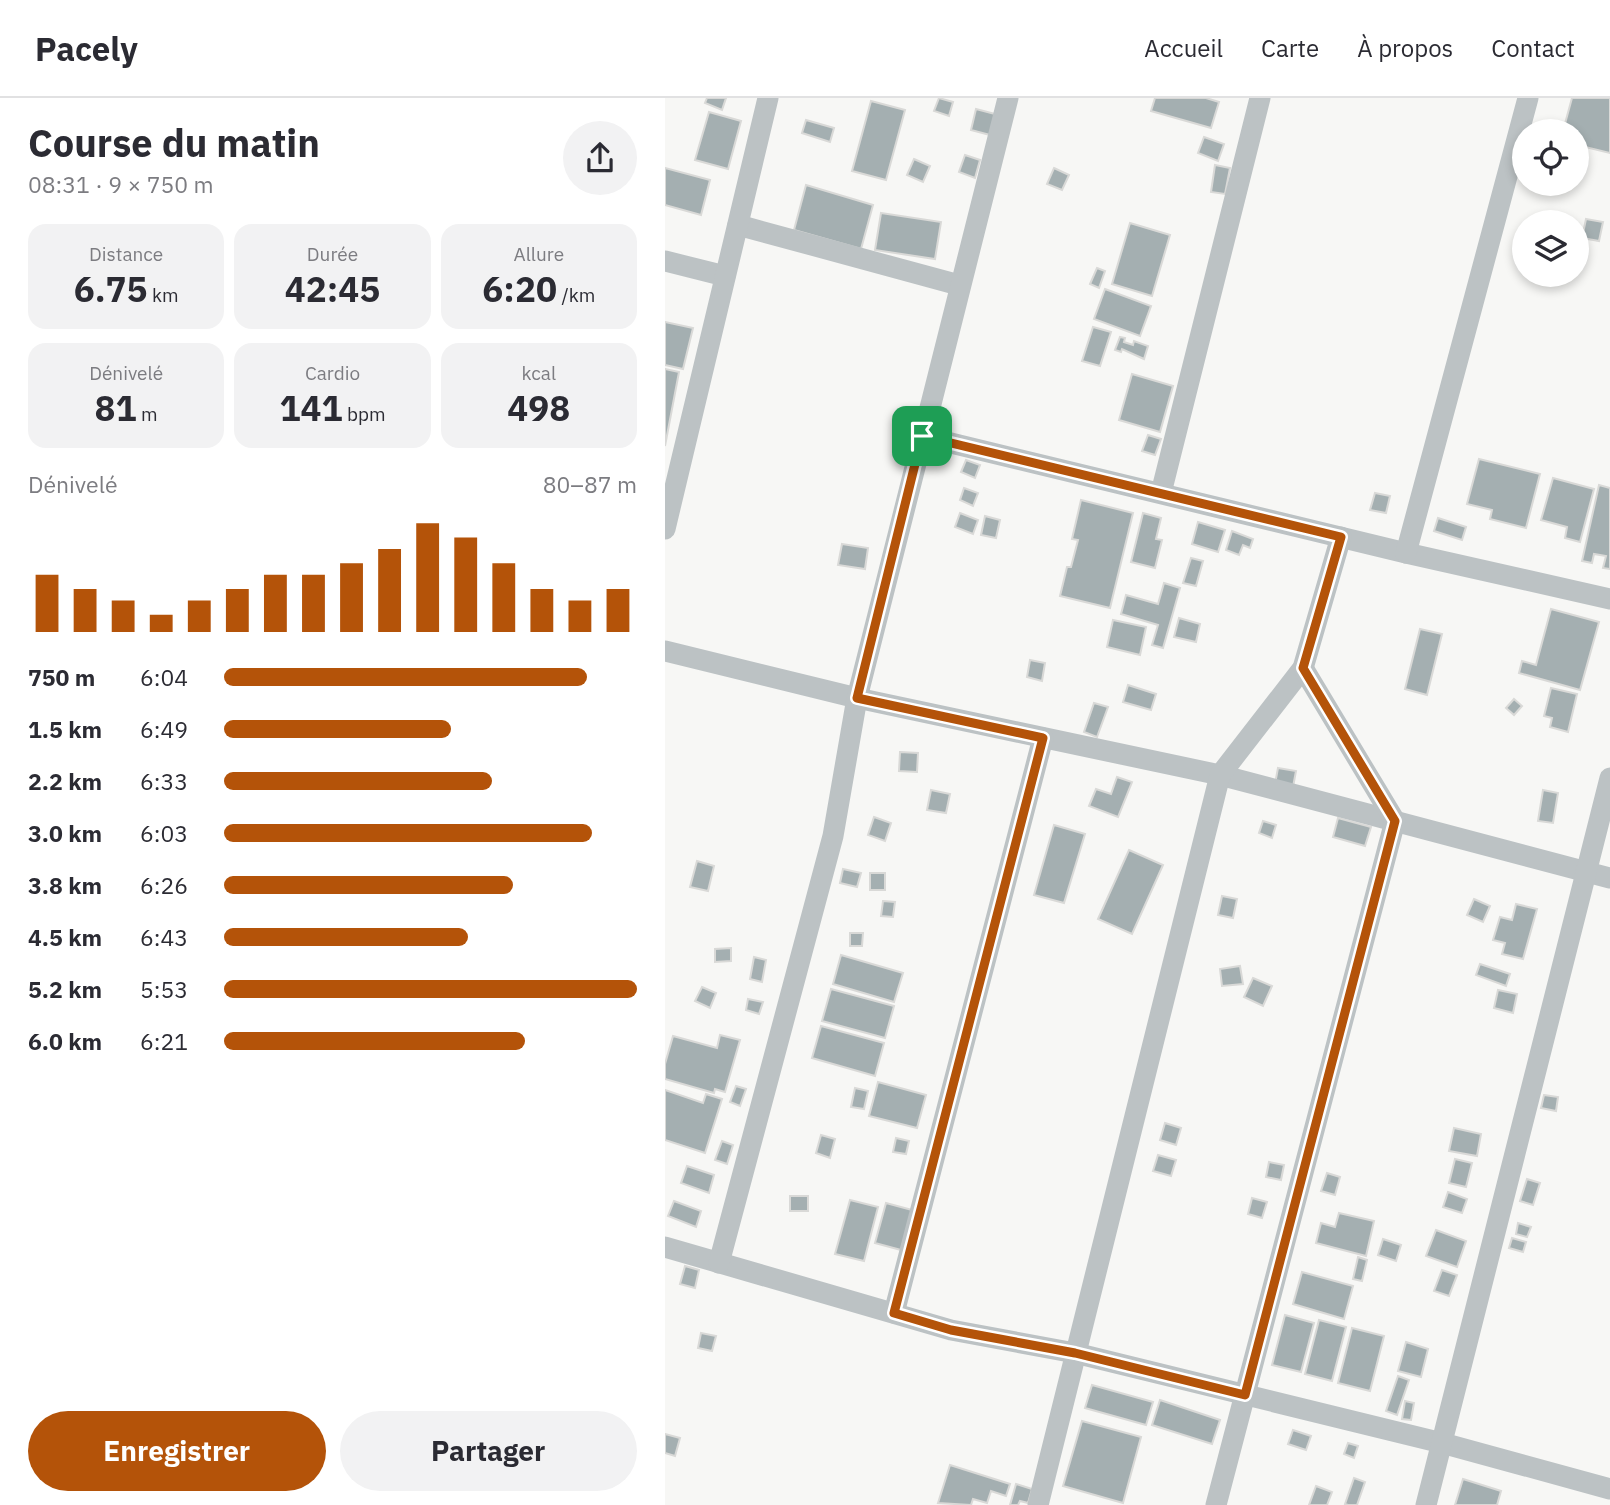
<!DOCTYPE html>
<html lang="fr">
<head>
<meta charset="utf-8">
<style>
	:root { --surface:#fff; --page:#f2f2f3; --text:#2b2b33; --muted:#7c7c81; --line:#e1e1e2; --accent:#b45309 }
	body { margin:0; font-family:"IBM Plex Sans",sans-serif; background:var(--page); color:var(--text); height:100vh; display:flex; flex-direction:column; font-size:26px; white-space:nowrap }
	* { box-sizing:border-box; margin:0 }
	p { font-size:23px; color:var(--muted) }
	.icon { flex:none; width:38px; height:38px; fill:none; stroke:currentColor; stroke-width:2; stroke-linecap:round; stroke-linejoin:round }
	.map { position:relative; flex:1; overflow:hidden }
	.drawer { display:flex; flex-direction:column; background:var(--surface); width:665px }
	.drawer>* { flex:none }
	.buttons { position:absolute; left:847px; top:21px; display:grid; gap:14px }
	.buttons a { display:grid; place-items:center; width:77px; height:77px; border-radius:50%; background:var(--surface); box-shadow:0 4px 10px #0003; font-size:35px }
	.pin { position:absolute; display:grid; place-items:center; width:60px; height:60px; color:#fff; margin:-30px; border-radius:14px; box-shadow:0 4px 10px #0006 }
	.round { display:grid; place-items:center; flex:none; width:74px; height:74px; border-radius:37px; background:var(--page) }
	.head { display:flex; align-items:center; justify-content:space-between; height:119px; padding:0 28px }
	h1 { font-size:38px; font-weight:700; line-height:52px }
	.figures { display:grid; grid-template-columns:repeat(3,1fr); gap:10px; height:119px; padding:7px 28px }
	.figures div { display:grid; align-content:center; border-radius:18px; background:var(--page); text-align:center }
	.figures b { font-size:35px; font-weight:700 }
	.figures small { font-size:19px; font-weight:400 }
	.figures p { font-size:19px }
	.chart { height:196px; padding:14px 28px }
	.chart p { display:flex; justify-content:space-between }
	.chart svg { width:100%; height:126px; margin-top:7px; stroke:var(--accent); stroke-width:6 }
	.primary-button { display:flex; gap:14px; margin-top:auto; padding:14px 28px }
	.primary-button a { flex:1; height:80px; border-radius:42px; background:var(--accent); color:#fff; font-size:28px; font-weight:700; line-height:80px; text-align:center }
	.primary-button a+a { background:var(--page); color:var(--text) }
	ul { padding:0 28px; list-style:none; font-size:23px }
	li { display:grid; grid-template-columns:112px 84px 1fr; align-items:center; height:52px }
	li i { height:18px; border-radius:9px; background:var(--accent) }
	header { display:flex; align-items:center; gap:42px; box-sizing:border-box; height:98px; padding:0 35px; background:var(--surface); border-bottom:2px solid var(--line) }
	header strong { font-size:33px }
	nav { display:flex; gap:38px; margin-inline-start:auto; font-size:24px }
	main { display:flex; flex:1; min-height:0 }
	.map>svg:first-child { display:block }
	.building { fill:#a4afb1; stroke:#d9d9d7; stroke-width:2 }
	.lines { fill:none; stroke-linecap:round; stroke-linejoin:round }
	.street { stroke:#bcc2c4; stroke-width:21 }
	.route-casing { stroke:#fff; stroke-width:14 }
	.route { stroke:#b45309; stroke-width:9 }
</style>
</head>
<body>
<header>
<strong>Pacely</strong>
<nav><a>Accueil</a><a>Carte</a><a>À propos</a><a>Contact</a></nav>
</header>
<main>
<section class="drawer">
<div class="head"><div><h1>Course du matin</h1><p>08:31 · 9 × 750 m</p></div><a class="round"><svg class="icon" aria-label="share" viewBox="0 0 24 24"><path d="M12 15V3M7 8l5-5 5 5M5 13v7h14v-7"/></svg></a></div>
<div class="figures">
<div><p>Distance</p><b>6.75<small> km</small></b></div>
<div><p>Durée</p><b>42:45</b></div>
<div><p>Allure</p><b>6:20<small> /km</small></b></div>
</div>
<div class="figures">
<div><p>Dénivelé</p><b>81<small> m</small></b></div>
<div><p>Cardio</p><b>141<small> bpm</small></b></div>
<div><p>kcal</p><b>498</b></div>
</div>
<div class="chart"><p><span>Dénivelé</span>80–87 m</p>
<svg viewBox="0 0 160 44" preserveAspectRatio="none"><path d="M5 44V24M15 44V29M25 44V33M35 44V38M45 44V33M55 44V29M65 44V24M75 44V24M85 44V20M95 44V15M105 44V6M115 44V11M125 44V20M135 44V29M145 44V33M155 44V29"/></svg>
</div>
<ul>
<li><b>750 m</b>6:04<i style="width:88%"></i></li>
<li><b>1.5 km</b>6:49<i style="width:55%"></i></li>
<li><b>2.2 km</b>6:33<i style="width:65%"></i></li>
<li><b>3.0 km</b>6:03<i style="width:89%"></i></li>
<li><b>3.8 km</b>6:26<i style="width:70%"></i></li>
<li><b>4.5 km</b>6:43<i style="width:59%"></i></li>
<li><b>5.2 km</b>5:53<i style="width:100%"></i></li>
<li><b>6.0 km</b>6:21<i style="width:73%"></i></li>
</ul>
<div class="primary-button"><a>Enregistrer</a><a>Partager</a></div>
</section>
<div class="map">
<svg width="945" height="1407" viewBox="0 0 945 1407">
	<rect width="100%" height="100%" fill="#f7f7f5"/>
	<g class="building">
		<polygon points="42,0 61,0 57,12 40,5"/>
		<polygon points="274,0 288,4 284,18 269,13"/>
		<polygon points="490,0 541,0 554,4 546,30 486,13"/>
		<polygon points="907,0 945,0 945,55 912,47 912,33 898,33"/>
		<polygon points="206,3 240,12 221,82 187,73"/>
		<polygon points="311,11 330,16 325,37 306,32"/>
		<polygon points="44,14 76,23 63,71 30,62"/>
		<polygon points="141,22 169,30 165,44 137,35"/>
		<polygon points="539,39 559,46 553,63 533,55"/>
		<polygon points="300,57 315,62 310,80 294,74"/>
		<polygon points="249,61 265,68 258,84 242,77"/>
		<polygon points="550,67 565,70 560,96 546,94"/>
		<polygon points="0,70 45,82 36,117 0,107"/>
		<polygon points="389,70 404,77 397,92 382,86"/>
		<polygon points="141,87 208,107 196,151 129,132"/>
		<polygon points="216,115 276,124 270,161 210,152"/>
		<polygon points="921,121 938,124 934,143 917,140"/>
		<polygon points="465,125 505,137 487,198 447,186"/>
		<polygon points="432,170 440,173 434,190 425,186"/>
		<polygon points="440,191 486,208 475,238 429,221"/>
		<polygon points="0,224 28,230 18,271 0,267"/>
		<polygon points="428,229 446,234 435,268 417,263"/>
		<polygon points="455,239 460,240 459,244 468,247 469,243 483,248 479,261 457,251 456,254 450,252"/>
		<polygon points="0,271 14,274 0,348"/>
		<polygon points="467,276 508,288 495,334 454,322"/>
		<polygon points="483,337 496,341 490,357 477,353"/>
		<polygon points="814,361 875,376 861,430 825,421 827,412 802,406"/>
		<polygon points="301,362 315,367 310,380 296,374"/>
		<polygon points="888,380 929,391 915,444 900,440 902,429 876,422"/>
		<polygon points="934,387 945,390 945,471 938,470 941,458 929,456 927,465 917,463"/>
		<polygon points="299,390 313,395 308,408 295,402"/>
		<polygon points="710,395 725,398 721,415 705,412"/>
		<polygon points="416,402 468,415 445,510 395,498 402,469 406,469 413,442 407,441"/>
		<polygon points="295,415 313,422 308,436 290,429"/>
		<polygon points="478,415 496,420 491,441 497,442 490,470 466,464"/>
		<polygon points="320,418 335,422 331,440 316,437"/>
		<polygon points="773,420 801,429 797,442 769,433"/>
		<polygon points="533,424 560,432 553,454 527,446"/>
		<polygon points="567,433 588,441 585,450 578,447 574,457 561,452"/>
		<polygon points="177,446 203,450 200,471 173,467"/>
		<polygon points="526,460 538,463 531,488 518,485"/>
		<polygon points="499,485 515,490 498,550 487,547 493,527 456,516 461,497 493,506"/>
		<polygon points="886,511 934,524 915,592 854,575 857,563 871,567"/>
		<polygon points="514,520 535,526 531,544 509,539"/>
		<polygon points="448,522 481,529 475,557 442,549"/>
		<polygon points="755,531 777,536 762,597 740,591"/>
		<polygon points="365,562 380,565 377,583 362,579"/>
		<polygon points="463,587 491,596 486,612 458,604"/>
		<polygon points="886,590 912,596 903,634 885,629 887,620 879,618"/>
		<polygon points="849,601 857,608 849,617 841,610"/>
		<polygon points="429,605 443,609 432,639 419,634"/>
		<polygon points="235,654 253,655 252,674 234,673"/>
		<polygon points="613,670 631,673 628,689 610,686"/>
		<polygon points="452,679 467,684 453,719 424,708 431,691 446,696"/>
		<polygon points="266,692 285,696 281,715 262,712"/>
		<polygon points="878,692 893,695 888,725 873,723"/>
		<polygon points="209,719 226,725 220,743 203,737"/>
		<polygon points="673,720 706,729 700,748 668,739"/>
		<polygon points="598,723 611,727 607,740 594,735"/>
		<polygon points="389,727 420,736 399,805 369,797"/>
		<polygon points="464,752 498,767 467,836 433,821"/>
		<polygon points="32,763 49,768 43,793 25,789"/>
		<polygon points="178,771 196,775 192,789 175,785"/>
		<rect x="205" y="775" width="15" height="17"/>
		<polygon points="557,798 572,801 568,820 553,817"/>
		<polygon points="809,801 825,808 818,824 802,817"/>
		<polygon points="218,803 230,804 228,819 216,818"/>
		<polygon points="851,806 872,811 858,861 837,856 840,845 828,842 835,819 847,822"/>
		<polygon points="185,835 198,835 197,848 185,848"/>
		<polygon points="66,850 66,863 50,864 50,851"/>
		<polygon points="176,857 238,875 229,904 168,886"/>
		<polygon points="89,859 101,862 97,884 85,881"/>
		<polygon points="815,866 845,876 841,888 811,877"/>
		<polygon points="575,868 578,886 557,888 555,871"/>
		<polygon points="588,880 607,888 598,908 579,899"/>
		<polygon points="37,889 51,895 45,910 30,903"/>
		<polygon points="166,891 229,908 220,940 157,923"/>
		<polygon points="833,892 852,896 848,915 829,910"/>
		<polygon points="83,901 98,904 94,916 81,912"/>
		<polygon points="156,928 219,945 210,978 147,960"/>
		<polygon points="55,937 75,942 60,994 50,991 49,995 0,981 0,966 8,938 52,950"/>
		<polygon points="213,984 261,997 252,1030 204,1018"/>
		<polygon points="71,988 81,991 75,1008 65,1004"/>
		<polygon points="190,990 203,993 199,1011 186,1009"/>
		<polygon points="0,992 38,1005 41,996 57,1001 40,1055 0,1042"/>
		<polygon points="879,997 893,999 891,1013 876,1010"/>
		<polygon points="500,1025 516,1030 511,1047 495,1042"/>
		<polygon points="789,1030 816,1036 812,1058 784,1053"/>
		<polygon points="156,1037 170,1041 165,1060 151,1055"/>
		<polygon points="231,1040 244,1043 241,1056 228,1054"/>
		<polygon points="57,1043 68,1047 62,1066 50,1062"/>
		<polygon points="493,1057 511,1062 506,1078 488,1073"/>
		<polygon points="790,1061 807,1065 801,1089 784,1085"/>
		<polygon points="604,1064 619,1067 616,1082 601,1079"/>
		<polygon points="22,1068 49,1077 44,1095 16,1085"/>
		<polygon points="662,1075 675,1079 670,1097 656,1093"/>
		<polygon points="862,1081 875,1085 868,1107 855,1103"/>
		<polygon points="783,1094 802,1101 797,1115 778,1109"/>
		<rect x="125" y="1098" width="18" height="15"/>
		<polygon points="587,1100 602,1104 597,1120 583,1116"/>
		<polygon points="185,1102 213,1109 199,1163 170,1156"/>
		<polygon points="9,1103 36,1113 31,1129 3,1118"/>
		<polygon points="221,1105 247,1112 236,1152 210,1145"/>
		<polygon points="674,1115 709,1123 701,1158 651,1145 656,1125 670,1129"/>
		<polygon points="853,1125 866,1129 862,1139 851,1136"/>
		<polygon points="771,1132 801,1143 792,1169 761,1158"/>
		<polygon points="847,1140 861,1144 858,1154 844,1150"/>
		<polygon points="718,1141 736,1147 731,1163 713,1157"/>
		<polygon points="693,1159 702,1162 697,1183 688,1181"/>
		<polygon points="20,1168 34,1172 30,1190 15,1186"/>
		<polygon points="777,1172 792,1177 784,1198 769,1193"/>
		<polygon points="637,1174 688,1188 679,1221 628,1206"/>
		<polygon points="620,1217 649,1225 636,1274 607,1267"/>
		<polygon points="654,1222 681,1229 667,1283 640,1276"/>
		<polygon points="687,1230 719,1238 705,1293 673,1285"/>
		<polygon points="36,1235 51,1238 47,1253 33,1250"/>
		<polygon points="741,1244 763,1251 756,1279 733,1273"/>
		<polygon points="733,1278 744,1282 732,1317 721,1313"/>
		<polygon points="427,1287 488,1304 481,1327 420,1310"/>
		<polygon points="495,1302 555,1322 547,1346 487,1327"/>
		<polygon points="740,1303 749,1305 746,1322 737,1321"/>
		<polygon points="417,1323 476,1339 458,1405 398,1388"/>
		<polygon points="628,1332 646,1338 641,1352 623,1346"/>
		<polygon points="0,1336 15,1340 10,1358 0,1355"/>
		<polygon points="683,1345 693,1348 689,1360 679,1356"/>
		<polygon points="285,1367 345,1386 341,1398 326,1393 322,1405 308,1401 306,1407 273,1405"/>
		<polygon points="689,1380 700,1384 692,1407 683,1407 680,1406"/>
		<polygon points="798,1381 836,1393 832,1407 790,1407"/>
		<polygon points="351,1386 367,1391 363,1405 355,1403 353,1407 345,1407"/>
		<polygon points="651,1388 667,1394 662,1407 644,1407"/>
	</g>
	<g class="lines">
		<g class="street">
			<polyline points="73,127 294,187"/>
			<polyline points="0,163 60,178"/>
			<polyline points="257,338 741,455 945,501"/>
			<polyline points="496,395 595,0"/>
			<polyline points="0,431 103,0"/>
			<polyline points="741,455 863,0"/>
			<polyline points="0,553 192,600 555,677 945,780"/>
			<polyline points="0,1149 286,1232 410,1255 777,1345 945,1391"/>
			<polyline points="54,1165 168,738 192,600 343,0"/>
			<polyline points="229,1215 378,640"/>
			<polyline points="373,1407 555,677 638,570 676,439"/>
			<polyline points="551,1407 730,723 638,570"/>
			<polyline points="761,1407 945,680"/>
		</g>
	</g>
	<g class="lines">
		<defs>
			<polygon id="route" points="257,338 676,439 638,570 730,723 580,1297 410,1255 286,1232 229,1215 378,640 192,600"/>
		</defs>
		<use href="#route" class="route-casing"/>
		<use href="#route" class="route"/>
	</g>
</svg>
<div class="buttons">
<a><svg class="icon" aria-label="locate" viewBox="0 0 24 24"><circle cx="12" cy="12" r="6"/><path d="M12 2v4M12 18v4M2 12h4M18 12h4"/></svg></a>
<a><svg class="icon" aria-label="layers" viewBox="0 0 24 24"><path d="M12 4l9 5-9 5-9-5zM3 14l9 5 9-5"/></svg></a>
</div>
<div class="pin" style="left:257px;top:338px;background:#1e9e55"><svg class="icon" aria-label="arrive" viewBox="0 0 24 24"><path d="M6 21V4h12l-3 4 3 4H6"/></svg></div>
</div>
</main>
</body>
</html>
